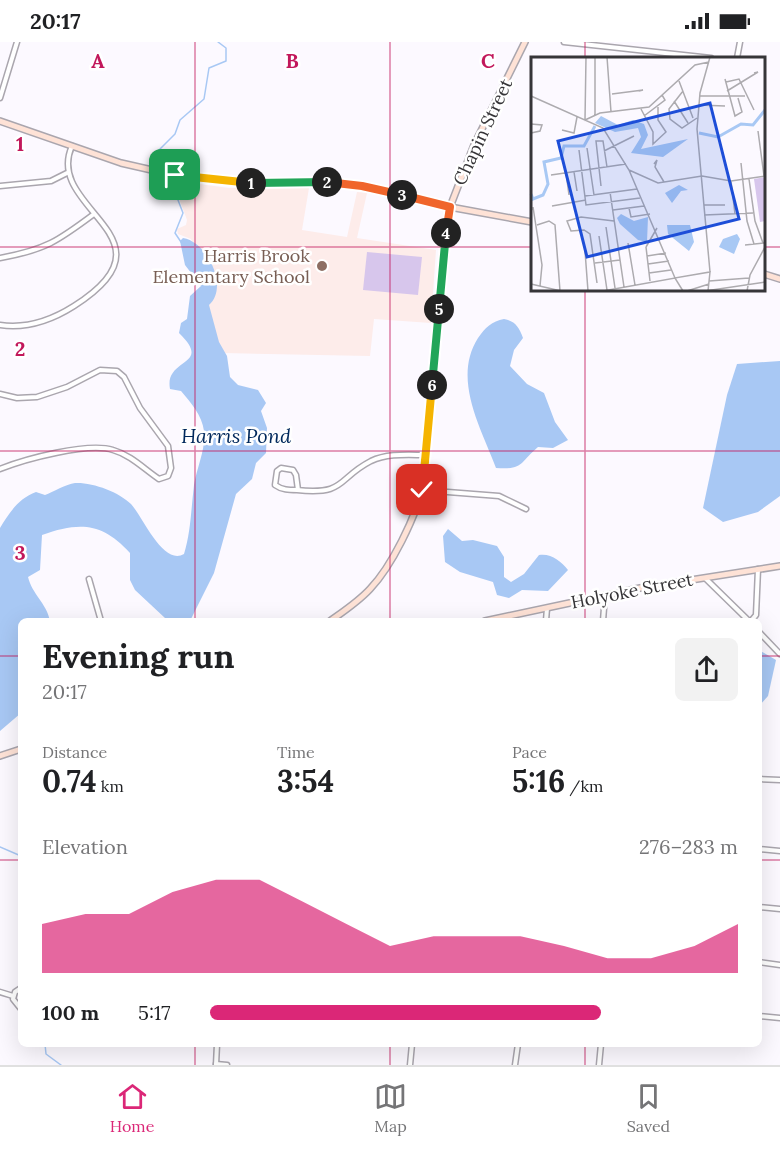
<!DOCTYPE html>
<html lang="en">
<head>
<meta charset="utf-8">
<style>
	:root { --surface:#fff; --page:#f2f2f2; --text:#202124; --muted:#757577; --line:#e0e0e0; --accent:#db2777 }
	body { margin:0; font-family:Lora,serif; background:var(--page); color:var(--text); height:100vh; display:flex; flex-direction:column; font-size:22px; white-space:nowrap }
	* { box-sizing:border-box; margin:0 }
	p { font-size:20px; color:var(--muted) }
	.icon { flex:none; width:33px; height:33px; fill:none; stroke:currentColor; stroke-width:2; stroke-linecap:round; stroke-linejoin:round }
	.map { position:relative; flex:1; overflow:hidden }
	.sheet { position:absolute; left:18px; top:576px; width:744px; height:429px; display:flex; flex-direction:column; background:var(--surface); border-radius:9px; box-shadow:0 6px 24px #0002 }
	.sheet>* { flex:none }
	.pin { position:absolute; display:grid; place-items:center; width:51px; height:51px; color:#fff; margin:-26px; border-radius:12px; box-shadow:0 3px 9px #0006 }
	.km { position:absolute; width:30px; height:30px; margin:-15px; border-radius:50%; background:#222; color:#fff; font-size:16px; line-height:30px; text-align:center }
	.round { display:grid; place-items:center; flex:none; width:63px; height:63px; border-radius:9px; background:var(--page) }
	.summary { display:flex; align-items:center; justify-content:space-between; height:102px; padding:0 24px }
	h1 { font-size:33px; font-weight:700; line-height:45px }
	.stats { display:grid; grid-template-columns:repeat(3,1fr); gap:9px; height:102px; padding:6px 24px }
	.stats div { display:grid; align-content:center }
	.stats b { font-size:30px; font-weight:700 }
	.stats small { font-size:16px; font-weight:400 }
	.stats p { font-size:16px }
	.chart { height:168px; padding:12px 24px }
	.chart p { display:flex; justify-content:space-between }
	.chart svg { width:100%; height:108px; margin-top:6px; fill:var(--accent); opacity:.7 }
	ul { padding:0 24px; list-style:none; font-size:20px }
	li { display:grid; grid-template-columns:96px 72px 1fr; align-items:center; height:45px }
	li i { height:15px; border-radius:8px; background:var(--accent) }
	.status { display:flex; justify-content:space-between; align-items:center; height:42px; padding:0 30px; background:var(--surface); direction:ltr }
	.status svg { height:16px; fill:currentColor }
	.tabs { display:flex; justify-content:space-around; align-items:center; height:84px; border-top:2px solid var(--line); background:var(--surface); font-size:16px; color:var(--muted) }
	.tabs a { display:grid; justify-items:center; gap:3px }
	.tabs .current { color:var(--accent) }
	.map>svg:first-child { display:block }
	.education { fill:#fdecea }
	.green { fill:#d7c6ec }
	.water { fill:#a8c8f4 }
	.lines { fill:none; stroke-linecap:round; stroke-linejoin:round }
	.stream { stroke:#a8c8f4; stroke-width:1.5 }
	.street-casing { stroke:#aaa6ae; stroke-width:7 }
	.secondary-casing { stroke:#aaa6ae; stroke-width:8 }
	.street { stroke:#fff; stroke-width:4 }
	.secondary { stroke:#fee2d6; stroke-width:5 }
	.split-1-casing { stroke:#fff; stroke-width:12 }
	.split-2-casing { stroke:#fff; stroke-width:12 }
	.split-3-casing { stroke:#fff; stroke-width:12 }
	.split-4-casing { stroke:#fff; stroke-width:12 }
	.split-5-casing { stroke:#fff; stroke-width:12 }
	.split-6-casing { stroke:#fff; stroke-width:12 }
	.split-7-casing { stroke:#fff; stroke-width:12 }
	.split-8-casing { stroke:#fff; stroke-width:12 }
	.split-1 { stroke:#f5b400; stroke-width:8 }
	.split-2 { stroke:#22a559; stroke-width:8 }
	.split-3 { stroke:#f0652b; stroke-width:8 }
	.split-4 { stroke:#f0652b; stroke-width:8 }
	.split-5 { stroke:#22a559; stroke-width:8 }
	.split-6 { stroke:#22a559; stroke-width:8 }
	.split-7 { stroke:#f5b400; stroke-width:8 }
	.split-8 { stroke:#f5b400; stroke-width:8 }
	.grid { fill:none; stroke:#c2185b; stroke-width:1.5; stroke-opacity:0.55 }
	.education-dot { fill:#8d6e63; stroke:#fff; stroke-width:2 }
	.labels { text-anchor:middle; stroke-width:5; stroke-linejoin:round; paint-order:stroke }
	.street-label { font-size:18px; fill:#363538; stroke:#fff }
	.education-label { font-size:18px; fill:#785e54; stroke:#fff; text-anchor:end }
	.water-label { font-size:20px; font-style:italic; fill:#00285b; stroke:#fff }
	.inset-river { fill:none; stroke:#a8c8f4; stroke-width:3 }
	.inset-road { fill:none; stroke:#adabaf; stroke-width:1.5 }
	.view { fill:#1d4ed8; fill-opacity:0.15; stroke:#1d4ed8; stroke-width:3 }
	.inset-edge { fill:none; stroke:#363538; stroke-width:3 }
	.grid-label { font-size:20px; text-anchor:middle; font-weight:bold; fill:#c2185b; stroke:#fff; stroke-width:5; stroke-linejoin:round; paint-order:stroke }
</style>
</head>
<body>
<div class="status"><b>20:17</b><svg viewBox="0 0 49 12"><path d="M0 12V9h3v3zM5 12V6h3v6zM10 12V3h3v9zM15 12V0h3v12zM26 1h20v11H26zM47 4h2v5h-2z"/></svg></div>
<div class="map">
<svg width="780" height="1023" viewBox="0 0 780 1023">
	<rect width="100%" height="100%" fill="#fcf9ff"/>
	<polygon class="education" points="177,139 229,146 309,146 302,188 347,195 357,150 367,151 357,196 436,208 431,281 374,277 370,314 223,311 205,268 214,256 191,197 178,192 177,187 186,183 187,178 177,151"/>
	<polygon class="green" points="367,210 422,215 418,253 363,248"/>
	<g class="water">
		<path d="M183,196C208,200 229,246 209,263L219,300L227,314L230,335L238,343L258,348L266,361L261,369L267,386L266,411L256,421L252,437L236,452L214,531L190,579L165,576L135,548L130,538V511C102,480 79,480 42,493L40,528L28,535C32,552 47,562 50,579H21V671L0,689V486C9,471 19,456 36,450L45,453C53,450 66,442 75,441C92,440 119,450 131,462C143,475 163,524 184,512C191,489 191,467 194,443C197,425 206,407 204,389C202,373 191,361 181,349L170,347C164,315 214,325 179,291L181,281L187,277L190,254L201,244L185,223L180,199Z"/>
		<path d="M504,277C515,279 519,285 523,296L514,308L510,324L527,342L544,351L555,380L568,398L553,406L538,405C519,421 524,428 496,426C481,386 452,337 478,296C485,286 492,279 504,277Z"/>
		<polygon points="780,319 780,454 758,470 723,480 703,466 727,353 737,322"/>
		<path d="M448,487L462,499L473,498L497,504L504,515V535L511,540L524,532L539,513C551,511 561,519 568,528L548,549L522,548L509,556L497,553L493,540L460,530L445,520L443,494Z"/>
		<polygon points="759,608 776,618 768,654 759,664"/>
	</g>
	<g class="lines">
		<g class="stream">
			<polyline points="174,126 159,108 175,92 180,78 204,57 209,26 226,19 226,6 218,0"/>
			<polyline points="171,140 183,171 175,191 181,200"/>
			<polyline points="0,805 21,814"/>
			<polyline points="45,1002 46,1012 61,1023"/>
		</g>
		<defs>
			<g id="street">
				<polyline points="564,0 711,16"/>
				<polyline points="737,16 740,0"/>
				<polyline points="0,56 17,0"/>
				<polyline points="0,144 51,139 67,131"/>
				<path d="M0,216C45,208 58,199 94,172"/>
				<path d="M0,283C27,287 52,278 74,264C183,195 43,168 72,104"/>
				<path d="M0,352L17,356L37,355L67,345L100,328L117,329L124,335L140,366L168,404L171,426L168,434L159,437C144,427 131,413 113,408C88,400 25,417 0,427"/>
				<path d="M298,448L296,433L293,428L281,426L277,429L275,443C282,448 289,448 297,448C347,453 336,437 371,419C388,411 408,413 426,413"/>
				<polyline points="422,448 499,454 526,467"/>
				<polyline points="705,536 749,579"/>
				<polyline points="89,537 101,579"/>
				<polyline points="546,579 547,566"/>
				<polyline points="603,579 605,553"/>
				<polyline points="751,579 756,573 758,527"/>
				<polyline points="759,590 780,612"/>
				<polyline points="759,737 780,738"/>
				<polyline points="759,807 780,809"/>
				<polyline points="759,865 780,867"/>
				<polyline points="759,920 780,923"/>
				<polyline points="21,946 15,950 13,957 21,967"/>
				<polyline points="0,950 13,954"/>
				<polyline points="759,974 780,976"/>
				<polyline points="216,1022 227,1023"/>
				<polyline points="216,1023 217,1002"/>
				<polyline points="410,1023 412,1002"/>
				<polyline points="515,1023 518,1002"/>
				<polyline points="599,1023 601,1002"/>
			</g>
			<g id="secondary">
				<polyline points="0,79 121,121 165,131 248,141 316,140 353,143 450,165 532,180"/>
				<polyline points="764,232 780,237"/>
				<path d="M330,579C344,569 358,560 370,547C392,524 415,476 423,445L450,165L474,103L525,0"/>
				<polyline points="485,579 640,546 780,524"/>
				<polyline points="0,714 21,707"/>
			</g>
		</defs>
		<use href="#street" class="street-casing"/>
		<use href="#secondary" class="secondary-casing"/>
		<use href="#street" class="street"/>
		<use href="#secondary" class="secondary"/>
	</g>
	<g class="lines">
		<defs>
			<polyline id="split-1" points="175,133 251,141"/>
			<polyline id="split-2" points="251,141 327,140"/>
			<polyline id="split-3" points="327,140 362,144 402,153"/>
			<polyline id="split-4" points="402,153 450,165 446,191"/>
			<polyline id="split-5" points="439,267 446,191"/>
			<polyline id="split-6" points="432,343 439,267"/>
			<polyline id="split-7" points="425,419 432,343"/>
			<polyline id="split-8" points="422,448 425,419"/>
		</defs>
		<use href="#split-1" class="split-1-casing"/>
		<use href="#split-2" class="split-2-casing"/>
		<use href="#split-3" class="split-3-casing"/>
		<use href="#split-4" class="split-4-casing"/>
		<use href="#split-5" class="split-5-casing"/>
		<use href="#split-6" class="split-6-casing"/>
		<use href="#split-7" class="split-7-casing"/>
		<use href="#split-8" class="split-8-casing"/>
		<use href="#split-1" class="split-1"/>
		<use href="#split-2" class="split-2"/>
		<use href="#split-3" class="split-3"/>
		<use href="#split-4" class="split-4"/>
		<use href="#split-5" class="split-5"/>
		<use href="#split-6" class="split-6"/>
		<use href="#split-7" class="split-7"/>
		<use href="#split-8" class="split-8"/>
	</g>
	<path class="grid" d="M195,0V579M390,0V579M585,0V16M0,205H532M764,205H780M585,248V579M0,409H780M0,614H21M759,614H780M0,818H21M759,818H780M195,1002V1023M390,1002V1023M585,1002V1023"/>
	<circle class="education-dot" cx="322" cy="224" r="6"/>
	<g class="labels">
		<g class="street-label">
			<text transform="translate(483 90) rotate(-65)" y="6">Chapin Street</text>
			<text transform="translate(632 549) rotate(-11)" y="6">Holyoke Street</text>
		</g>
		<g class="education-label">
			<text x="310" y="220">Harris Brook<tspan x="310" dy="21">Elementary School</tspan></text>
		</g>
		<g class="water-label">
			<text x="236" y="401">Harris Pond</text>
		</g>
	</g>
	<g transform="translate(531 15)">
		<rect width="234" height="234" fill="#fcf9ff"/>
		<path d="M234,120V164L229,165L223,122Z" fill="#d7c6ec"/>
		<path d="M70,59L87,68L102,63L113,67L117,78L110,92L157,82L132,100L100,96L110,80L107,71L84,75L64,66ZM148,128L157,133L150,134L141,146L134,136ZM90,157L103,164L117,160L116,185L107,183L89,167L86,161ZM136,168H159L163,185L158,194L137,177ZM206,177L209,182L203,197L188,190L192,182Z" fill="#a8c8f4"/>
		<path class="inset-river" d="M168,76L187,80L210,67L222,68L234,53M0,137L2,142L12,138L17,127L13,105L30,101L33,89H53L64,69"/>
		<path class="inset-road" d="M55,0L54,63L69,56L118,50L164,8L178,5M64,0V58M76,0L80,55M179,0L169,36L166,72L179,215M194,22L204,59L211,55L207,41M148,24L162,61M195,25L208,22L223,53M152,34L138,52L139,62L151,71L166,61M196,34L227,15L223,16M81,37L112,33L108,34M0,39L72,71L98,113L144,221L179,215L177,234M169,39H214M143,44L157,66M168,48L194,49M110,52L122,75V87L135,75L127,63V50M113,59L134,43L131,38M0,67L11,68L9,74L0,76M31,73L43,76L46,60M227,74L233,119M56,91L63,138M48,93L55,148L109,141M73,94L103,79M210,106L216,164L223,187M123,107L126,103L124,110L133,125M98,113L127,126L171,119L200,124L234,119M43,115L46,134M35,116L38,138M20,118L95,107M218,122L224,164L232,186M200,124L204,157M70,129L65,84H72L76,110M79,135L93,230M54,139L106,132M173,148H194M21,149L55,143M98,151L100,160L119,157M2,153V150L11,208L9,229M82,153L113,149M173,158L222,156M6,168L18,164L24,168L29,234M75,170L84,231M68,179L76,233M97,186L104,228M214,188L233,186M115,190L119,224M115,190L126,171M54,194L57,234M116,199L135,196M64,206L89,203M117,207L138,204M118,216L140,213M178,224L218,221M66,226L59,177L53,173L40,174L36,164L50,160L83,164M0,227L30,234M72,234L144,221L152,234M156,234L178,227M174,234L234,225M216,234L219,218L234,190"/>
		<path class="view" d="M179,46L208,162L56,200L27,84Z"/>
		<rect width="234" height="234" class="inset-edge"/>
	</g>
	<g class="grid-label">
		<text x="98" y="26">A</text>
		<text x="292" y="26">B</text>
		<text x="488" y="26">C</text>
		<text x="20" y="109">1</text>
		<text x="20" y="314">2</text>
		<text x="20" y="518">3</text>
	</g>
</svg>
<div class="pin" style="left:175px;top:133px;background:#1e9e55"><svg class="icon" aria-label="arrive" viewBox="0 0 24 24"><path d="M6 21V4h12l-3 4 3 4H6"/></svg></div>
<div class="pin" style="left:422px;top:448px;background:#d93025"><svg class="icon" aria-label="check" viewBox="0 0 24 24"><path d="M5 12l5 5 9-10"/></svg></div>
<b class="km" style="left:251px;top:141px">1</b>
<b class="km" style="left:327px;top:140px">2</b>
<b class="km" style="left:402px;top:153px">3</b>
<b class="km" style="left:446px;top:191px">4</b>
<b class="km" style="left:439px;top:267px">5</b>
<b class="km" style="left:432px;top:343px">6</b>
<section class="sheet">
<div class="summary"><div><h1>Evening run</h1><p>20:17</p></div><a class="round"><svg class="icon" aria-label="share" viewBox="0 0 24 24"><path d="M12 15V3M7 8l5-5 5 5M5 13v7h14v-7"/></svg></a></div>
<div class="stats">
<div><p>Distance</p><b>0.74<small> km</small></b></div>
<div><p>Time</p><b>3:54</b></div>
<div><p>Pace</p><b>5:16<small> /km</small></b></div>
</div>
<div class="chart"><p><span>Elevation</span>276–283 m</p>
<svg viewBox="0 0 160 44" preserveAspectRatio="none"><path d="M0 44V24L10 20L20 20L30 11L40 6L50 6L60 15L70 24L80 33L90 29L100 29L110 29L120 33L130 38L140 38L150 33L160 24V44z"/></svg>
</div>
<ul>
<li><b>100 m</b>5:17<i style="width:74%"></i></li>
</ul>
</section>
</div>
<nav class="tabs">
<a class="current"><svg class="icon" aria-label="home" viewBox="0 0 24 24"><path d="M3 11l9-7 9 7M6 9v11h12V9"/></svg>Home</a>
<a><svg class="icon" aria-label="map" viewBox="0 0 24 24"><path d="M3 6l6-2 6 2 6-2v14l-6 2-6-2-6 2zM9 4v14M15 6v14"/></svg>Map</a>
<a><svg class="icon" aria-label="saved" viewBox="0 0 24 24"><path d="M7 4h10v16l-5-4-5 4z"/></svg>Saved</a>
</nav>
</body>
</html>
